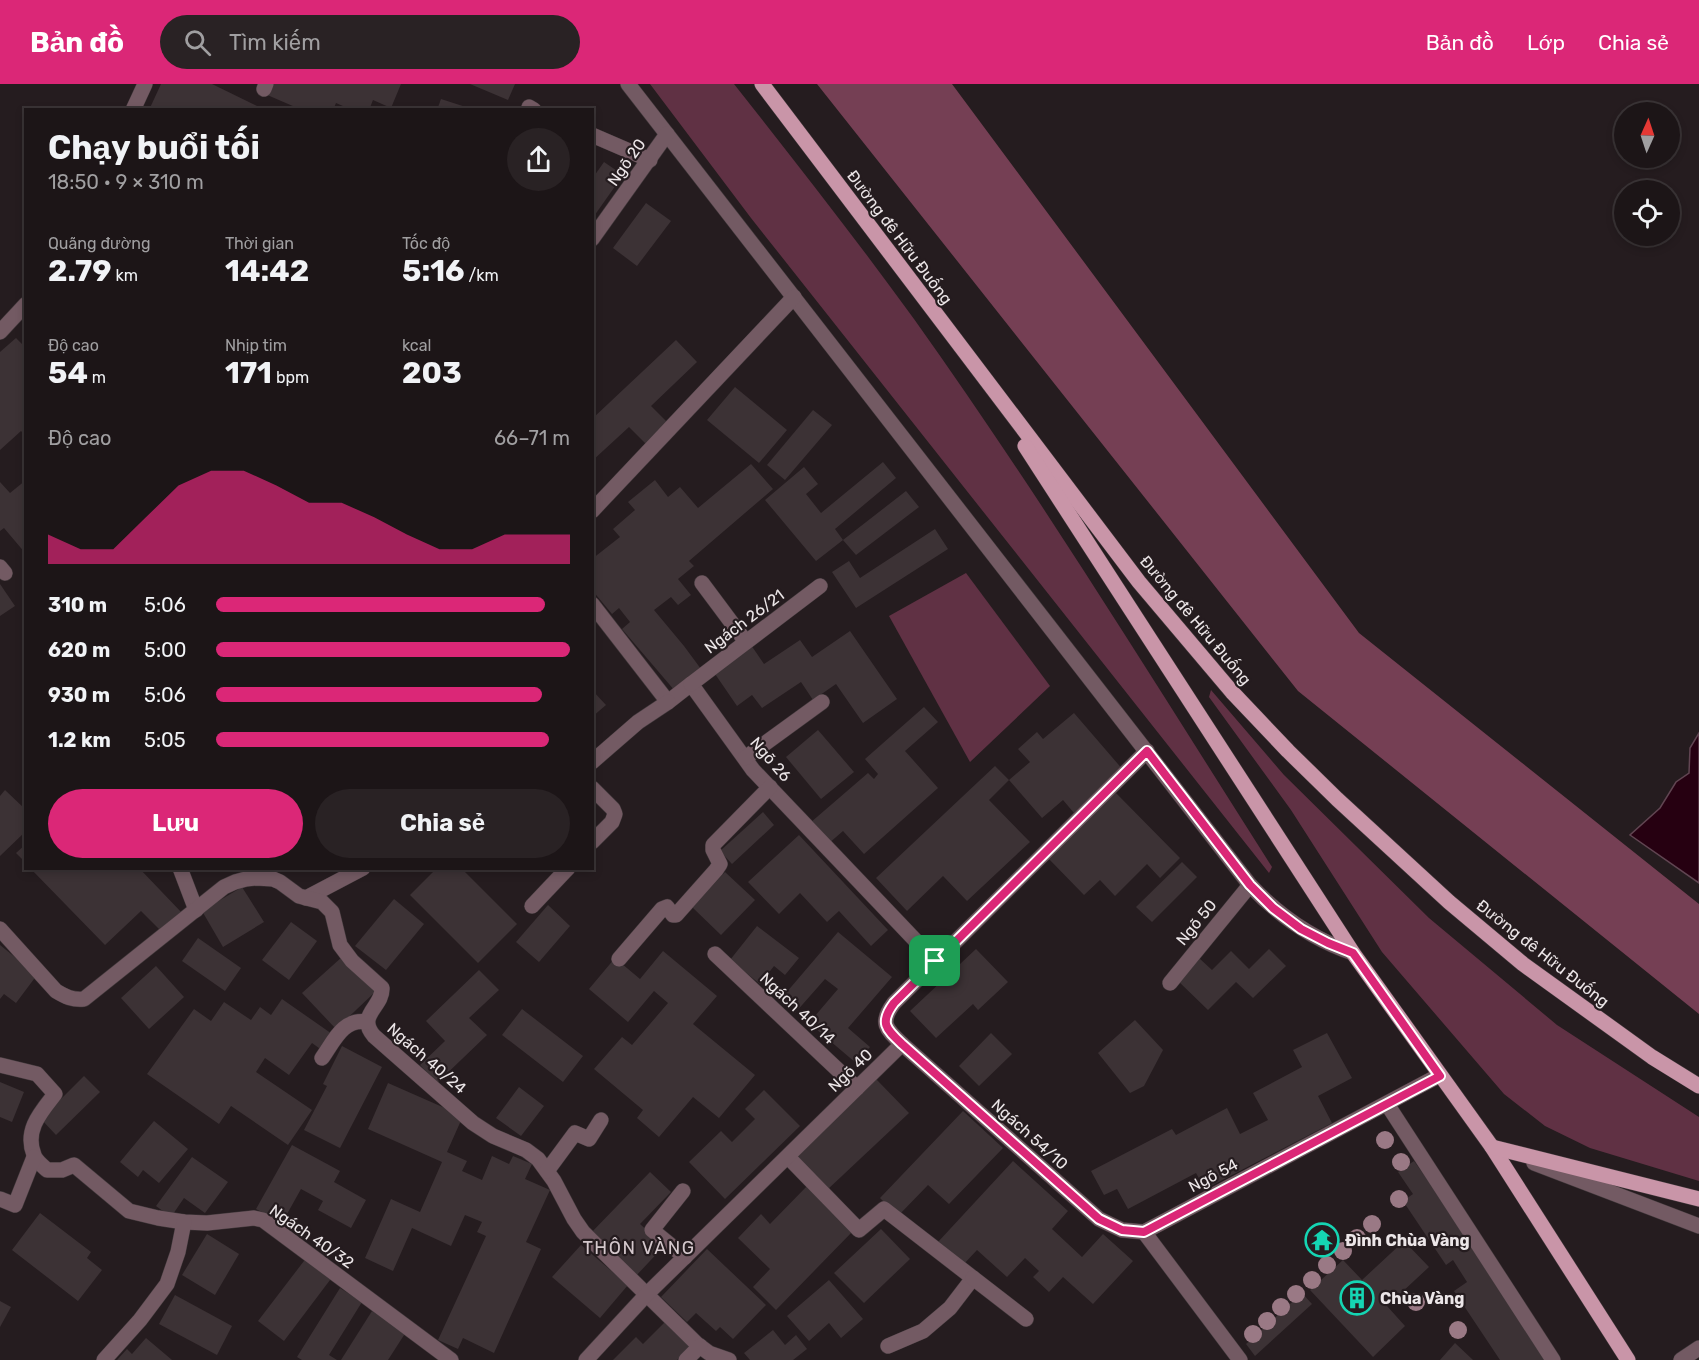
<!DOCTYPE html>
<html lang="vi">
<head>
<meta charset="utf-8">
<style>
	:root { --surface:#1c1517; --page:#292224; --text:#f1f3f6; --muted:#a09fa1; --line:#3a3436; --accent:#db2777 }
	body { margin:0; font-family:Rubik,sans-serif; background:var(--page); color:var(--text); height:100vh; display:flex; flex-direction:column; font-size:22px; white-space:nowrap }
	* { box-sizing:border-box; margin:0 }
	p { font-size:20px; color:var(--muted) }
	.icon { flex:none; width:33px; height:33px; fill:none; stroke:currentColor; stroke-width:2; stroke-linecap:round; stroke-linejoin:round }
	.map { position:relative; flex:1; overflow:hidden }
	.drawer { position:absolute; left:24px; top:24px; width:570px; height:762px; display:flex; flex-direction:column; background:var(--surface); border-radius:0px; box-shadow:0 3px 9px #0003,0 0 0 2px var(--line) }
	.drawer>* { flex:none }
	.needle { width:39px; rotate:3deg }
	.fabs { position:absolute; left:1614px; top:18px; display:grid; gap:12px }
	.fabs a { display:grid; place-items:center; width:66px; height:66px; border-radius:50%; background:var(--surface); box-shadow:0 3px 9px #0003,0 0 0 2px var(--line); font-size:30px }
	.pin { position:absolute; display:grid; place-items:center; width:51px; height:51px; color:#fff; margin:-26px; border-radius:12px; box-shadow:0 3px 9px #0006 }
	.round { display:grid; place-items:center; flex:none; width:63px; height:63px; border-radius:32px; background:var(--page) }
	.summary { display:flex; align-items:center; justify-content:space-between; height:102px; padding:0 24px }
	h1 { font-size:33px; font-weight:700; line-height:45px }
	.figures { display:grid; grid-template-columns:repeat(3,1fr); gap:9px; height:102px; padding:6px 24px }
	.figures div { display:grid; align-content:center }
	.figures b { font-size:30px; font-weight:700 }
	.figures small { font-size:16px; font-weight:400 }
	.figures p { font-size:16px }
	.chart { height:168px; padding:12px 24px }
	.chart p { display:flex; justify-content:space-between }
	.chart svg { width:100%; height:108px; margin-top:6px; fill:var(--accent); opacity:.7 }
	.cta { display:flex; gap:12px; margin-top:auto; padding:12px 24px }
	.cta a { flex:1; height:69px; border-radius:36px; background:var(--accent); color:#fff; font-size:24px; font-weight:700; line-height:69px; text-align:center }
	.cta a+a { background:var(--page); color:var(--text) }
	ul { padding:0 24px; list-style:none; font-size:20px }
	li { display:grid; grid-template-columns:96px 72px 1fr; align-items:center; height:45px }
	li i { height:15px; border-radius:8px; background:var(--accent) }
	header { display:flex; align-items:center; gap:36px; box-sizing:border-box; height:84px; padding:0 30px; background:var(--accent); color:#fff }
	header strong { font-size:28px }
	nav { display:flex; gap:33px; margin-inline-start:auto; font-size:21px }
	.search { width:420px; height:54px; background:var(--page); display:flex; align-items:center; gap:15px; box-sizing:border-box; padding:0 21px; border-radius:33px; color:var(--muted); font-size:22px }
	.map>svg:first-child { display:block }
	.green { fill:#603144 }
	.forest { fill:#753f54 }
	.water { fill:#260011; stroke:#614552; stroke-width:1.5 }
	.building { fill:#3c3235 }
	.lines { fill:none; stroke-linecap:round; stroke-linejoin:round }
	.minor-casing { stroke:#41383b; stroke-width:16 }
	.major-casing { stroke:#41383b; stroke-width:16 }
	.minor { stroke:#735a63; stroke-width:15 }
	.major { stroke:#c995a8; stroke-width:15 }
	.tree { fill:#9a7985 }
	.route-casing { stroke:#fff; stroke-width:12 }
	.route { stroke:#db2777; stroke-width:8 }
	.labels { text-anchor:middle; stroke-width:4.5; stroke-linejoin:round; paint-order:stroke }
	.street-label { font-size:16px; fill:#ece6e8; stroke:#251c1f }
	.poi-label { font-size:16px; font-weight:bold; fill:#ece6e8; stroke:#251c1f; text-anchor:start }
	.neighbourhood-label { font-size:18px; letter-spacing:1.5px; fill:#d4c8cc; stroke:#251c1f }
</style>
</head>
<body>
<header>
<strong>Bản đồ</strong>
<div class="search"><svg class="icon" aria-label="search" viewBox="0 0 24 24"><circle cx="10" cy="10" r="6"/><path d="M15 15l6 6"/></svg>Tìm kiếm</div>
<nav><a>Bản đồ</a><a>Lớp</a><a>Chia sẻ</a></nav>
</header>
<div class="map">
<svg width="1699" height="1276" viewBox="0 0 1699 1276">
	<rect width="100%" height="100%" fill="#251c1f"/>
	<g class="green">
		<path d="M650,0H734C795,77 856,155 914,235C1041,413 1155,599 1272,783L1269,789L751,134Z"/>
		<polygon points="966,489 1050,602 970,678 889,532"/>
		<polygon points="1211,606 1284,691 1429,834 1557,941 1699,1033 1699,1097 1590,1064 1545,1042 1504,1010 1382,868 1291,726 1209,613"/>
	</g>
	<polygon class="forest" points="817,0 952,0 1359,549 1699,820 1699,930 1298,607"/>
	<polygon class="water" points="1699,649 1699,799 1630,751 1660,724 1676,698 1689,689 1690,664"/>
	<g class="building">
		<polygon points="161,0 212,0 259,23 258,26 149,26"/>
		<polygon points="270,0 401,0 391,24 373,16 369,26 352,26 336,19 333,26 302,26 265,10"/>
		<polygon points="470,0 515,0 508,16"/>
		<polygon points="441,15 472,25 471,26 437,26"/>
		<polygon points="604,78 623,91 592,135 592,95"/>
		<polygon points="646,119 671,137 637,182 613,164"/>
		<polygon points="16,254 26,264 26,352 21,347 0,366 0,268"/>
		<polygon points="676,256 697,278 651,322 671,342 649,363 629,343 592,377 592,335"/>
		<polygon points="735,303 787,346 759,379 707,336"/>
		<polygon points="813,326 832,341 785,396 767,381"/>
		<polygon points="883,378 896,394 835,445 843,456 906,407 919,423 856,471 843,456 816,477 765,416 804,383 818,400 806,410 821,429"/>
		<polygon points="751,380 773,405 689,477 694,482 678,495 691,511 678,521 671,513 654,526 684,562 701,585 675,607 622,545 630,538 619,524 612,530 592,506 592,475 620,453 613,445 635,426 628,418 655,396 668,413 680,403 698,424"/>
		<polygon points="26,396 26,470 4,444 0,447 0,398 10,409"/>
		<polygon points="935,445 948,465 856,524 832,488 849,477 860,494"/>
		<polygon points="0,500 15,522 0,532"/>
		<polygon points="850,547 897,615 863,639 836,600 813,616 801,598 762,624 752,611 737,622 713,587 751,561 764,580 800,556 812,573"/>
		<polygon points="592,606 606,621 592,633"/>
		<polygon points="924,623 938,638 905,667 938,704 864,770 843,747 828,760 810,739 868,689 874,695 878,690 865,675"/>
		<polygon points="1074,629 1124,687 1074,729 1063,716 1042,734 1009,696 989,716 1030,758 967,817 943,792 907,827 876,794 995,682 1009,696 1030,678 1018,665 1037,648 1043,655"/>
		<polygon points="818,646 854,688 821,715 786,673"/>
		<polygon points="5,706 26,726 26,747 0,772 0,712"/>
		<polygon points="1115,708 1180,774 1160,794 1147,780 1115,812 1100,796 1084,811 1048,774"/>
		<polygon points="763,728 774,741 732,780 720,767"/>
		<polygon points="799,751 888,846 871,862 839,827 827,838 800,809 779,830 748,798"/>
		<polygon points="26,760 26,779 16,769"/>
		<polygon points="1182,778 1197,793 1152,838 1136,823"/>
		<polygon points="30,784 139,784 182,829 162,848 141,827 105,861"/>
		<polygon points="437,784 461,784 517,840 478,879 410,811"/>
		<polygon points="725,788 755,816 721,851 692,823"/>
		<polygon points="242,803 264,838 223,863 202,827"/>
		<polygon points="394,815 424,840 386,886 355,862"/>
		<polygon points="548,821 570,842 539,878 516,858"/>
		<polygon points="291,838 317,857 289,896 262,876"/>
		<polygon points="757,842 799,874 785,891 774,882 760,900 730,876"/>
		<polygon points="838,848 892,893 848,944 870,963 856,979 809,939 838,905 825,895 795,929 780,916"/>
		<polygon points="198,854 241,884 225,907 182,877"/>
		<polygon points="0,861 37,891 16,919 4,910 0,915"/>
		<polygon points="976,865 1008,898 978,926 973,920 936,954 910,927"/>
		<polygon points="1269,865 1286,882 1253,914 1236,898 1208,926 1177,896 1199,874 1212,886 1231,867 1249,885"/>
		<polygon points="663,867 717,912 693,940 755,991 719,1034 693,1013 659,1053 637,1034 643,1026 594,985 622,953 632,961 668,919 654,907 628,938 589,905 615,874 640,895"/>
		<polygon points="342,873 375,908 336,945 302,909"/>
		<polygon points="156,882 184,913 149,945 121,914"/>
		<polygon points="479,886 499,906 469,934 487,951 437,999 420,981 445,957 426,937"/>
		<polygon points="282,915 335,952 323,967 312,959 289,991 265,974 256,988 312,1026 288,1061 231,1022 219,1040 147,990 194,925 211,937 224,918 251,936 260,923 271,931"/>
		<polygon points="522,925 583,972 563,998 502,951"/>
		<polygon points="1135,936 1163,966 1144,1002 1130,1009 1098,969"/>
		<polygon points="991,949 1012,970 979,1002 959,982"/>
		<polygon points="1327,949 1352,994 1318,1012 1332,1039 1205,1105 1196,1089 1128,1125 1117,1105 1104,1111 1091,1087 1172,1045 1176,1051 1227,1024 1240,1050 1268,1036 1253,1009 1302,983 1293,966"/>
		<polygon points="342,962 382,983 340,1064 304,1046 327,1002 323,1000"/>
		<polygon points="84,992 100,1008 56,1051 41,1035"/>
		<polygon points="876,995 909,1029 827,1106 794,1072"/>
		<polygon points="0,998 24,1008 12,1038 0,1033"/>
		<polygon points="388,999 463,1032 447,1068 467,1077 462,1087 482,1096 492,1072 509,1080 513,1072 532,1080 525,1095 550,1106 526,1158 541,1165 494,1269 463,1254 458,1265 438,1256 486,1152 477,1148 482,1138 465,1131 451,1162 412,1144 393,1187 365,1174 391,1115 420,1128 442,1078 368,1045"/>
		<polygon points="519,1003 544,1022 521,1052 496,1034"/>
		<polygon points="764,1006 800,1042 725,1115 689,1078 721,1047 732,1058 755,1035 745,1025"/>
		<polygon points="963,1027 1003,1064 949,1120 928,1101 898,1132 880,1114"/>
		<polygon points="154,1037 188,1065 159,1099 143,1086 138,1093 120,1078"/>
		<polygon points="292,1061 340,1087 334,1098 366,1116 351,1144 318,1126 323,1117 301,1105 282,1139 256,1125"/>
		<polygon points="192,1073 228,1098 205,1129 184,1114 171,1133 156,1122"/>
		<polygon points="1013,1077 1068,1127 1052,1145 1082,1173 1103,1150 1133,1177 1093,1220 1063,1193 1049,1208 1033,1193 1039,1187 1025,1174 1007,1193 977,1166 963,1181 938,1158"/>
		<polygon points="1414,1077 1429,1098 1547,1276 1500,1276 1454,1207 1467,1198 1453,1176 1446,1181 1403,1117 1413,1110 1398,1088"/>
		<polygon points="650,1088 671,1108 640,1140 664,1162 634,1194 589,1151"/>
		<polygon points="808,1101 854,1146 776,1226 753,1203 770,1185 738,1154 761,1130 770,1140"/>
		<polygon points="40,1129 91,1168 87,1174 102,1186 78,1217 12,1166"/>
		<polygon points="881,1145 910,1175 864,1219 834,1189"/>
		<polygon points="207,1150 239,1170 215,1211 182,1191"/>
		<polygon points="1404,1157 1429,1183 1387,1222 1405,1242 1373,1273 1310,1206 1343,1176 1362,1196"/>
		<polygon points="581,1161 628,1201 600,1234 552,1193"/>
		<polygon points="707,1165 766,1221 733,1255 720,1243 716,1247 696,1229 687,1238 661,1213"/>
		<polygon points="307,1173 333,1192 284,1257 258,1237"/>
		<polygon points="829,1196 863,1235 841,1254 829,1239 809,1257 787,1232"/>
		<polygon points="340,1204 362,1218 329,1271 337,1276 302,1276 297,1273"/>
		<polygon points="1302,1209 1312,1220 1255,1272 1246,1260"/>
		<polygon points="175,1211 232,1242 217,1271 159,1240"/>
		<polygon points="0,1217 11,1223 0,1243"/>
		<polygon points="372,1227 406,1248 388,1276 341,1276"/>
		<polygon points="667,1236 692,1261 677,1276 613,1276 636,1253 643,1260"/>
		<polygon points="773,1246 785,1261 796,1251 807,1265 793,1276 750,1276 744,1269"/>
		<polygon points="146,1254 172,1276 117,1276 127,1265 132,1270"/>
		<polygon points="1455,1259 1473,1276 1440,1276"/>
	</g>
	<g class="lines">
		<defs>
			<g id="minor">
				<path d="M628,0L1250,801C1280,833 1312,855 1353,869"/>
				<polyline points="264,5 266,0"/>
				<polyline points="529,23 534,26"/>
				<polyline points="133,26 145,0"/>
				<polyline points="592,51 650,76"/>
				<polyline points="592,155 667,50"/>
				<polyline points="0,248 26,220"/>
				<polyline points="592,427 794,213"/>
				<polyline points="0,483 5,489"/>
				<polyline points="702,499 746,558"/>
				<polyline points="592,520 668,618 691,600 753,686 935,877"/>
				<polyline points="691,600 820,502"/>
				<polyline points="745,674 822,618"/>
				<polyline points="592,678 638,638 668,618"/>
				<polyline points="592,704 613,725 615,730 612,738 592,758"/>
				<polyline points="180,784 196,826"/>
				<polyline points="306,814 363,784"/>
				<polyline points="532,822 568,784"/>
				<path d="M0,845L56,907C66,913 72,916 84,915L224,803L235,798L246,795L256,794L273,795L280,798L299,812L322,818L332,828L340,861L352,877L382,904C383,923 356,931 374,952L473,1039L493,1052L526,1066L538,1075L554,1097L574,1135L583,1148L697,1260L709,1269L729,1276"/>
				<polyline points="715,870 857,1004"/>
				<polyline points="619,875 662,825 667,823 673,831 676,831 716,786 720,780 713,766 713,761 770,703"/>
				<polyline points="1170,899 1250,801"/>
				<polyline points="902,960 1099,1135 1122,1146 1144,1148"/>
				<path d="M322,974C334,957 343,934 367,938"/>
				<path d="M0,981L37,990L55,1010C41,1028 24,1046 34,1071C36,1077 42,1081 47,1086H62L74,1081L129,1127L158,1134L184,1138L207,1139L254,1134L263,1136L451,1276"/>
				<polyline points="1387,1020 1553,1276"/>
				<polyline points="788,1073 859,1146 884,1125 973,1194 950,1224 923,1247 888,1262"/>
				<polyline points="1534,1079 1699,1142"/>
				<polyline points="547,1087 575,1049 589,1055 601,1036"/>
				<polyline points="683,1107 652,1146 685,1173"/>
				<polyline points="0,1115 15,1121 34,1073"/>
				<polyline points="973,1194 1026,1235"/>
				<polyline points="104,1276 140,1236 167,1200 178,1168 184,1138"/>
				<path d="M586,1276L647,1210L902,960C886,945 879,939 894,919L1147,667"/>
				<polyline points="686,1276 700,1262"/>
				<polyline points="1240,1276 1144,1148 1440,991"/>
				<polyline points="1681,1276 1699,1264"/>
			</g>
			<g id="major">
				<polyline points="762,0 1139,498 1232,608 1288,667 1337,715 1449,818 1523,880 1652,973 1699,1002"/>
				<polyline points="1025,362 1353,869 1492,1063 1628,1276"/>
				<polyline points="1492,1063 1699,1115"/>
			</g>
		</defs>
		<use href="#minor" class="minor-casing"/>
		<use href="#major" class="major-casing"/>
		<use href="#minor" class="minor"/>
		<use href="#major" class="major"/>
	</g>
	<g class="tree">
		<circle cx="1385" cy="1056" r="9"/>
		<circle cx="1401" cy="1078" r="9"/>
		<circle cx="1399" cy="1115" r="9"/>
		<circle cx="1372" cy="1140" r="9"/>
		<circle cx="1357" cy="1154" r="9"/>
		<circle cx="1343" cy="1167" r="9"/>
		<circle cx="1327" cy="1181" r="9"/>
		<circle cx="1312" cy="1196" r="9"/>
		<circle cx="1296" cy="1210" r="9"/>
		<circle cx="1416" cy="1218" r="9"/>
		<circle cx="1281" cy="1223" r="9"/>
		<circle cx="1267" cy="1237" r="9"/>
		<circle cx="1458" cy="1246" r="9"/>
		<circle cx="1253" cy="1250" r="9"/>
	</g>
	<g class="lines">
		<defs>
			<path id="route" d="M1147,667L1250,801L1273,824L1301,845L1328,859L1353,869L1440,992L1144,1148L1122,1146L1099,1135L902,960C886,945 879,939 894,919Z"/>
		</defs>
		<use href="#route" class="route-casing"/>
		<use href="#route" class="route"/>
	</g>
	<defs>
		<symbol id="temple-ring" viewBox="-11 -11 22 22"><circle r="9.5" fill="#251c1f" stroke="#15d5b3" stroke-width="1.5"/><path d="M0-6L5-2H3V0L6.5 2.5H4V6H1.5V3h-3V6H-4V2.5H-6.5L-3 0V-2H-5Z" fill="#15d5b3"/></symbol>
		<symbol id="building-ring" viewBox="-11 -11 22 22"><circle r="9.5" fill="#251c1f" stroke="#15d5b3" stroke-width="1.5"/><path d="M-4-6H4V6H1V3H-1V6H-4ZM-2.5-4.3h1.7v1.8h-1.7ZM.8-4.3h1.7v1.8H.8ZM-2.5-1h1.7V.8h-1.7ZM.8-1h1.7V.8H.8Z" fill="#15d5b3"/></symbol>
	</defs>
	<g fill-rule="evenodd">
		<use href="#temple-ring" x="1303" y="1137" width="38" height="38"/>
		<use href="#building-ring" x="1338" y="1195" width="38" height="38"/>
	</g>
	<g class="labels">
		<g class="street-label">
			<text transform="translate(626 78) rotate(-55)" y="6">Ngõ 20</text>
			<text transform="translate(900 153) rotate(53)" y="6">Đường đê Hữu Đuống</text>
			<text transform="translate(1196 536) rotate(50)" y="6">Đường đê Hữu Đuống</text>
			<text transform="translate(744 537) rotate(-37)" y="6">Ngách 26/21</text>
			<text transform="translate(771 675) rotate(49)" y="6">Ngõ 26</text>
			<text transform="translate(1196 838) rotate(-51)" y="6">Ngõ 50</text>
			<text transform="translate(1543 869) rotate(38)" y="6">Đường đê Hữu Đuống</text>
			<text transform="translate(798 924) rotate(43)" y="6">Ngách 40/14</text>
			<text transform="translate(427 974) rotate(41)" y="6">Ngách 40/24</text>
			<text transform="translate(850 986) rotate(-44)" y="6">Ngõ 40</text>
			<text transform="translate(1030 1050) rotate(42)" y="6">Ngách 54/10</text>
			<text transform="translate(1213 1091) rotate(-28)" y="6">Ngõ 54</text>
			<text transform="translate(312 1152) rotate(35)" y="6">Ngách 40/32</text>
		</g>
		<g class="poi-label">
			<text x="1345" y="1162">Đình Chùa Vàng</text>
			<text x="1380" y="1220">Chùa Vàng</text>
		</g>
		<g class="neighbourhood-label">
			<text x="639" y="1170">THÔN VÀNG</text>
		</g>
	</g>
</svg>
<div class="fabs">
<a><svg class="needle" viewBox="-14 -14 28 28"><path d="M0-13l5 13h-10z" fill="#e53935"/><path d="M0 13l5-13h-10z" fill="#a09fa1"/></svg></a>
<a><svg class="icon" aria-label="locate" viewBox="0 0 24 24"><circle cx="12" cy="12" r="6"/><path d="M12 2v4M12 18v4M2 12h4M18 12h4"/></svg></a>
</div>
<div class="pin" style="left:935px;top:877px;background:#1e9e55"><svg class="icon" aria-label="arrive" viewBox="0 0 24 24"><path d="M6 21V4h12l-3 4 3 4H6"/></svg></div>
<section class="drawer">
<div class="summary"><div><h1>Chạy buổi tối</h1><p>18:50 · 9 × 310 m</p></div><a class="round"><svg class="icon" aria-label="share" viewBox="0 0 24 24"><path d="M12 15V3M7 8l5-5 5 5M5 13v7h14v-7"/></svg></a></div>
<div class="figures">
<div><p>Quãng đường</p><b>2.79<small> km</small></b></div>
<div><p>Thời gian</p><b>14:42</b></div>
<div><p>Tốc độ</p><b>5:16<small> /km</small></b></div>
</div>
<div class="figures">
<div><p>Độ cao</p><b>54<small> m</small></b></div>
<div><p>Nhịp tim</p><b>171<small> bpm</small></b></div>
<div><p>kcal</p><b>203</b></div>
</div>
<div class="chart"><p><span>Độ cao</span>66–71 m</p>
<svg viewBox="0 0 160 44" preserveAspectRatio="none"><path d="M0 44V32L10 38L20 38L30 25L40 12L50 6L60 6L70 12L80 19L90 19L100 25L110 32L120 38L130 38L140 32L150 32L160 32V44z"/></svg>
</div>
<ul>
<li><b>310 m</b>5:06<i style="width:93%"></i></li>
<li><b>620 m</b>5:00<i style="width:100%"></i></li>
<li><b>930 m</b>5:06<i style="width:92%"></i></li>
<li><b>1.2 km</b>5:05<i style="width:94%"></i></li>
</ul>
<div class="cta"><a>Lưu</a><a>Chia sẻ</a></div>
</section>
</div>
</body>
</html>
